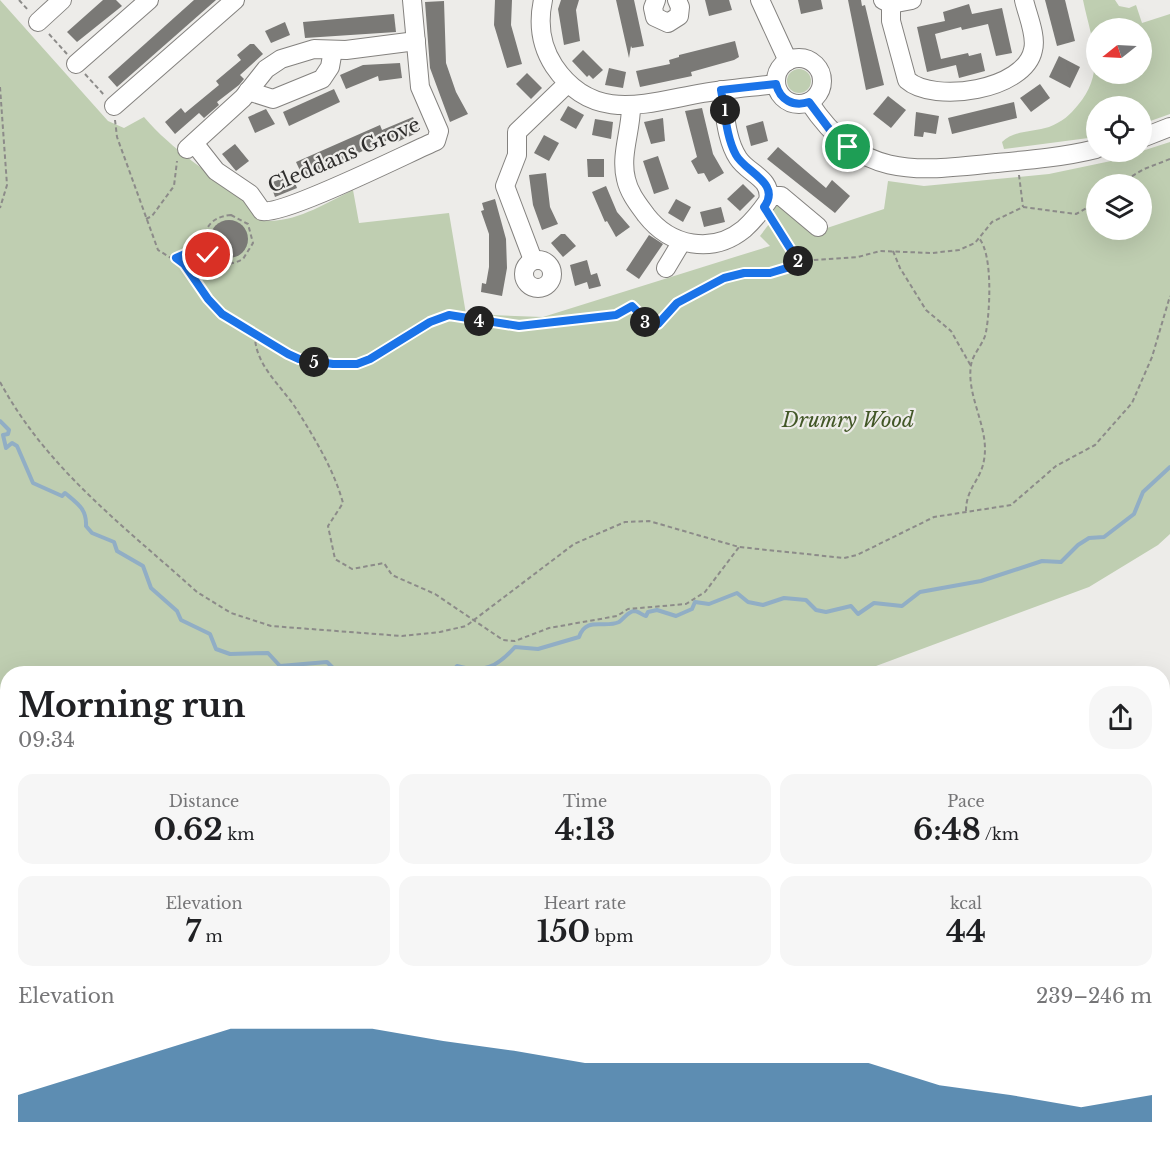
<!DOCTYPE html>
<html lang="en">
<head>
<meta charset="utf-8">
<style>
	:root { --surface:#fff; --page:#f6f6f6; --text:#202124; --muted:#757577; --accent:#1a5d92 }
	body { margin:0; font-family:"Libre Baskerville",serif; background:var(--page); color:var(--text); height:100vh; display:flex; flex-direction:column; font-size:22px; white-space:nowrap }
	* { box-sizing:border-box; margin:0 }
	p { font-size:20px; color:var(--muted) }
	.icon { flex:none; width:33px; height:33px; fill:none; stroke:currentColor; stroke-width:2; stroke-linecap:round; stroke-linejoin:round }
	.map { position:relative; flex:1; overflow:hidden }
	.side { position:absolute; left:0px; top:666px; width:1170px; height:488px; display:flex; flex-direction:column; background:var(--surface); border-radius:24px 24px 0 0; box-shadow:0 6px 24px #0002 }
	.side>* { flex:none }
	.needle { width:39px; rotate:252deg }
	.buttons { position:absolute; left:1086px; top:18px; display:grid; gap:12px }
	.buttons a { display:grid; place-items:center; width:66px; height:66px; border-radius:50%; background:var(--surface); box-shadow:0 6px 24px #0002; font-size:30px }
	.pin { position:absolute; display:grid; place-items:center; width:51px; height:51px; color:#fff; margin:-26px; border:3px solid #fff; border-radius:50%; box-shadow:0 2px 6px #0007 }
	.km { position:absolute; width:30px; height:30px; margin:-15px; border-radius:50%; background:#222; color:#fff; font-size:16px; line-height:30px; text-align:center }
	.round { display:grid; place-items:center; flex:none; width:63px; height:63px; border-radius:24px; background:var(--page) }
	.head { display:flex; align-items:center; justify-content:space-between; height:102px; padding:0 18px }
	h1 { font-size:33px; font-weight:700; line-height:45px }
	.stats { display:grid; grid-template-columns:repeat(3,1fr); gap:9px; height:102px; padding:6px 18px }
	.stats div { display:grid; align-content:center; border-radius:15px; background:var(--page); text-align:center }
	.stats b { font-size:30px; font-weight:700 }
	.stats small { font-size:16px; font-weight:400 }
	.stats p { font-size:16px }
	.chart { height:168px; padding:12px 18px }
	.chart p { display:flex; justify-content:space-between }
	.chart svg { width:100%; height:108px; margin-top:6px; fill:var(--accent); opacity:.7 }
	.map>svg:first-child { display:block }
	.green { fill:#bfceb1; fill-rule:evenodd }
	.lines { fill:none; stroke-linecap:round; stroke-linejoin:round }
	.stream { stroke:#91aec5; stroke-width:4 }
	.building { fill:#7a7976 }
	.minor-casing { stroke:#84827f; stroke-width:20 }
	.path { stroke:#8c8b89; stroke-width:2; stroke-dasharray:4.5 3; stroke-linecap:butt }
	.minor { stroke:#fff; stroke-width:18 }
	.route-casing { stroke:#fff; stroke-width:12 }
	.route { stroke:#1a73e8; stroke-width:8 }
	.labels { text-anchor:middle; stroke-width:4.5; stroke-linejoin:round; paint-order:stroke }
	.street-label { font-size:20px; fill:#2f2e2d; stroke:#edece9 }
	.park-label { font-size:20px; font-style:italic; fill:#425727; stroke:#edece9 }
</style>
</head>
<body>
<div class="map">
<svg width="1170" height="1153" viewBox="0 0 1170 1153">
	<rect width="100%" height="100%" fill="#edece9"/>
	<g class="green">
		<path d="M0,0L108,121L124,128L144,117C173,151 209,172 244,199C254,206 256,221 271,221C300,220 328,202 353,190L359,223L449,213L466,314L543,317L770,246L760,236L769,224L761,216L769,206L778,203L812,233L884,209L888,181L924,186L1049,174L1111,161L1170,142V534L1158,545L1089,587L868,669L863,673L8,674V1146H1162V899L1170,898V1153H0ZM1096,184H1142V230H1096Z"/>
		<path d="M1083,0H1115L1119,6L1129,8L1136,5L1142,23L1170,14V114L1142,124V106H1096V137L1004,149L1002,142C1014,130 1034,132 1049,127C1062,122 1070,115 1078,105C1107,71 1091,39 1083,0ZM1096,28H1142V74H1096Z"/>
		<circle cx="799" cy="81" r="12"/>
	</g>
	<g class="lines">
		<g class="stream">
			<path d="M0,421L9,430L8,434L3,435L6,448L12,443L17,446L33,483L62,496L65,493C77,503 87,509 86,526L92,533L114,542L117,551L143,566L151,588L177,611L181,620L210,634L216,649L230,654L268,653L280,666L327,662L339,674"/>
			<path d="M450,674L457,666C483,674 497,667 515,647L538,649L579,637C586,616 604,629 619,622C624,619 627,612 634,611C638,611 642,615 646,616L648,612L657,610L676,616L692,609L695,602L709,604L737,593L748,602L763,605L784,598L806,600L816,610L826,612L851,606L858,614L874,603L902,606L920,592L981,581L1042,561L1061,562L1078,545L1089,538L1104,537L1134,514L1143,492L1170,467"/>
		</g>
	</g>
	<g class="building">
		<polygon points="103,0 116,0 122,6 77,42 67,32"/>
		<polygon points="194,0 216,0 117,87 108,77"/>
		<polygon points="495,0 512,0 511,25 522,64 507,68 494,25"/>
		<polygon points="561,0 579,0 576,10 580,41 564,45 558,9"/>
		<polygon points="616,0 634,0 644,46 632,48 631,46 629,58"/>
		<polygon points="705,0 729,0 732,10 709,16"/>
		<polygon points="798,0 821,0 823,9 801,14"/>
		<polygon points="848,0 861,0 862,6 865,5 884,85 866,90"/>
		<polygon points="1045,0 1065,0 1075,41 1057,46"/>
		<polygon points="444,1 446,63 456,92 468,114 450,122 430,68 425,2"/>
		<polygon points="969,4 972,14 1002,8 1012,53 996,56 988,24 962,30 961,27 935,34 941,59 968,53 969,56 981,53 985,71 959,78 956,65 927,72 917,27 945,21 943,12"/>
		<polygon points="394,14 396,32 305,38 303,22"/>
		<polygon points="285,22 290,35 271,43 265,31"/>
		<polygon points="735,41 739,57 734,60 691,72 692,76 640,87 636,71 670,64 669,60 679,57 679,55"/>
		<polygon points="250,44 254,44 263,54 240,75 244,79 239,85 217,102 219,105 204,118 199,113 175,134 165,122 181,108 185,113 219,85 216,81 241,60 237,55"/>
		<polygon points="583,50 603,70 593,79 589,75 587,77 572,61"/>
		<polygon points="1059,56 1080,67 1070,88 1049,77"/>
		<polygon points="400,63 402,78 379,81 378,76 346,89 340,75 363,65"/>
		<polygon points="609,68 626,72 623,88 605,85"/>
		<polygon points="527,73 542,88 531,99 516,84"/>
		<polygon points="1040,84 1050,98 1031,112 1020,98"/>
		<polygon points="334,89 340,102 289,126 283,112"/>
		<polygon points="888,96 906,110 891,128 873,114"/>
		<polygon points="1014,102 1017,118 952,134 948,118"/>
		<polygon points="568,106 584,115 576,129 560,120"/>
		<polygon points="702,108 713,154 724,173 709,182 704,173 698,174 691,161 697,157 685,111"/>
		<polygon points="266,109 275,124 255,133 248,117"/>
		<polygon points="916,112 939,116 936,134 924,132 923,137 914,136"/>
		<polygon points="413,117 419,132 397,142 395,137 303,177 296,162 380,125 382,130"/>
		<polygon points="663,118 665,141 651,144 644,122"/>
		<polygon points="595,119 613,122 611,139 592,135"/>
		<polygon points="763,121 768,141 751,146 746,126"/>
		<polygon points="544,135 559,143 549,161 534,153"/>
		<polygon points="235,144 249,161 236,171 222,154"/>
		<polygon points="778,147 826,188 832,180 850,196 835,213 767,159"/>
		<polygon points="658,156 669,189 654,194 643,161"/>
		<polygon points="587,159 604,159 604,177 588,177"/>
		<polygon points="546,173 550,207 558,224 542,230 533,205 529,175"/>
		<polygon points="292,175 297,188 275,197 270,183"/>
		<polygon points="743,184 755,196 740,211 727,199"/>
		<polygon points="606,186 617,212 630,227 616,237 607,221 605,222 592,192"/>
		<polygon points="495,199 506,239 507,268 502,296 481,292 482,283 486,284 489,267 489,234 481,211 484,210 482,203"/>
		<polygon points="676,199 691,207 683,222 668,213"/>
		<polygon points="721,207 725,222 704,227 700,212"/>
		<circle cx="229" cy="239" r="19"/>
		<polygon points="561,234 565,234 576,246 563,257 551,243"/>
		<polygon points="649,235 663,244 639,279 626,270"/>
		<polygon points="587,260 591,275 597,273 601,286 589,289 587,282 575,286 570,265"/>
	</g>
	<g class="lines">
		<defs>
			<g id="minor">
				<path d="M543,0C538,23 541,46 554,66C593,124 646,103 703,93C727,89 752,87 776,84"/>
				<polyline points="656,0 653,8 655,17 668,23 679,16 680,7 677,0"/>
				<polyline points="760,0 788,61"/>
				<polyline points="883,0 891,4 912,0"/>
				<path d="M891,4V21L907,80C934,104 1025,90 1033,50C1037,36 1027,14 1024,0"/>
				<polyline points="38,22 62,0"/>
				<circle cx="799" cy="81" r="23"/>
				<polyline points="76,64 149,0"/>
				<polyline points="248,91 273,99 322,79 330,67 333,50"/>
				<path d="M809,102C860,179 913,172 996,163C1029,160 1064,157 1096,149"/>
				<polyline points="114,106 235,0"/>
				<path d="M631,107C631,131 620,155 626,179C629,193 638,204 646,215C670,246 712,255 744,229C753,221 761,211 768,201C773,178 748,174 738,158C726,140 725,112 721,90"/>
				<polyline points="1142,138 1170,127"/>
				<path d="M194,143L216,171L250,194L262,211C283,216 408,153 436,141L439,131L420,87L412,0"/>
				<polyline points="187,149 243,98 266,69 281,59 314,49 346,50 416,41"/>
				<polyline points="769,196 781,196 818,227"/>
				<circle cx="538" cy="274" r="14"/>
				<polyline points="533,260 505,186 517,155 517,132 567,84"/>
				<polyline points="666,268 681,243"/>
			</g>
		</defs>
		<use href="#minor" class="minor-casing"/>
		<g class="path">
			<polyline points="19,0 29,11"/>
			<polyline points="49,34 67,54"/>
			<polyline points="85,74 105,96"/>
			<polyline points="0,87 7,185 0,208"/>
			<polyline points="115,120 117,137 158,250 171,258 201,247"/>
			<polyline points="1019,175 1023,207"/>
			<polyline points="1119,184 1144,169 1170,159"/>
			<path d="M231,215L248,224L253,243L243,259C225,269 214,261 201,247C205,228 210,217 231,215Z"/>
			<polyline points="146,219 152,216 174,186 177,161"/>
			<polyline points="772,219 800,264"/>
			<polyline points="893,251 900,268 926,310 951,331 971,366"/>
			<polyline points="176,258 192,273 208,299 222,314 288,354 299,359 333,364 357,364 370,359 430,322 449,315 519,326 616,315 632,306 651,325 658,324 677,303 735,274 770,273 814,260 858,257 880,251 932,253 959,250 975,243 992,222 1023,207 1076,214 1096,203"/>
			<path d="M255,334C254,365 282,386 297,410C315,439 334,470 343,503L328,526L335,559L352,569L384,563L392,575L435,594L503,640L515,641L549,628L617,616L628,609L686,604L705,592L739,547"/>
			<path d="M0,382C47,469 125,527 197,592L231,613L271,626L402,636L440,632L466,626L574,544L625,522L649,521L739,547L844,558L857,555L934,517L1011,505L1056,466L1095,445L1132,403L1152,357L1170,296"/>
			<path d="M966,511C966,488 981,480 984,460C990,428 966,397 971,365C973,353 984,344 986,332C990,310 993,255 979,238"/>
			<polyline points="1067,1146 1068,1153"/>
		</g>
		<use href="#minor" class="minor"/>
	</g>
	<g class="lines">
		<defs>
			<path id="route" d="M208,255L201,247L176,258L184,264L208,299L222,314L288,354L299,359L333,364H357L370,359L430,322L449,315L519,326L616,315L632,306L651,325L658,324L677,303L724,278L744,273H770L800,264L764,207C782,183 745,172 736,155C726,137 725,111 721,90L776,84C780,100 793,107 809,102L833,134L848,147"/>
		</defs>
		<use href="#route" class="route-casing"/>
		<use href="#route" class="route"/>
	</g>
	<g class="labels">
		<g class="street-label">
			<text transform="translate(344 155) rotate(-23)" y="7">Cleddans Grove</text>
		</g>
		<g class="park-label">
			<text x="848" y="427">Drumry Wood</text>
		</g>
	</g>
</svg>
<div class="buttons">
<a><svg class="needle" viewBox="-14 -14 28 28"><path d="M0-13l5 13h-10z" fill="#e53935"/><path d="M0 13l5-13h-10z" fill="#757577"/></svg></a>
<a><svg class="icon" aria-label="locate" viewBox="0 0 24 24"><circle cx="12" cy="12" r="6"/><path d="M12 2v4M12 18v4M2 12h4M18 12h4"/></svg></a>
<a><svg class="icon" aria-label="layers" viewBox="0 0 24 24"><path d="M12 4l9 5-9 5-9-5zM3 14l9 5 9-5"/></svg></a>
</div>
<div class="pin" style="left:848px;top:147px;background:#1e9e55"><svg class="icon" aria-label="arrive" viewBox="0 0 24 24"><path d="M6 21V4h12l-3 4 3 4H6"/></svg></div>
<div class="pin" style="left:208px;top:255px;background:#d93025"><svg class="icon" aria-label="check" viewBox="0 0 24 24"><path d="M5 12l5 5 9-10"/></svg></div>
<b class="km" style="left:725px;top:110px">1</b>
<b class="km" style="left:798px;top:261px">2</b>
<b class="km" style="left:645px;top:322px">3</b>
<b class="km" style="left:479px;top:321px">4</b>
<b class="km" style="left:314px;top:362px">5</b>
<section class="side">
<div class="head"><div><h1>Morning run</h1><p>09:34</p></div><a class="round"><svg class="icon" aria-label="share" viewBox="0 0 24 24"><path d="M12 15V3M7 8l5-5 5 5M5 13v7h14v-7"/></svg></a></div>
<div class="stats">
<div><p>Distance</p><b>0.62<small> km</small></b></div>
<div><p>Time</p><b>4:13</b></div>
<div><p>Pace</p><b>6:48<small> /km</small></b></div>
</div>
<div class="stats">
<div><p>Elevation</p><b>7<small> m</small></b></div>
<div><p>Heart rate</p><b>150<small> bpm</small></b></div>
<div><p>kcal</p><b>44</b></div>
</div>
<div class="chart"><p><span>Elevation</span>239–246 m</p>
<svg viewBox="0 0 160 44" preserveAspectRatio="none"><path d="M0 44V33L10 24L20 15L30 6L40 6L50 6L60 11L70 15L80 20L90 20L100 20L110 20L120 20L130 29L140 33L150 38L160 33V44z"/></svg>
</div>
</section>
</div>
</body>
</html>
